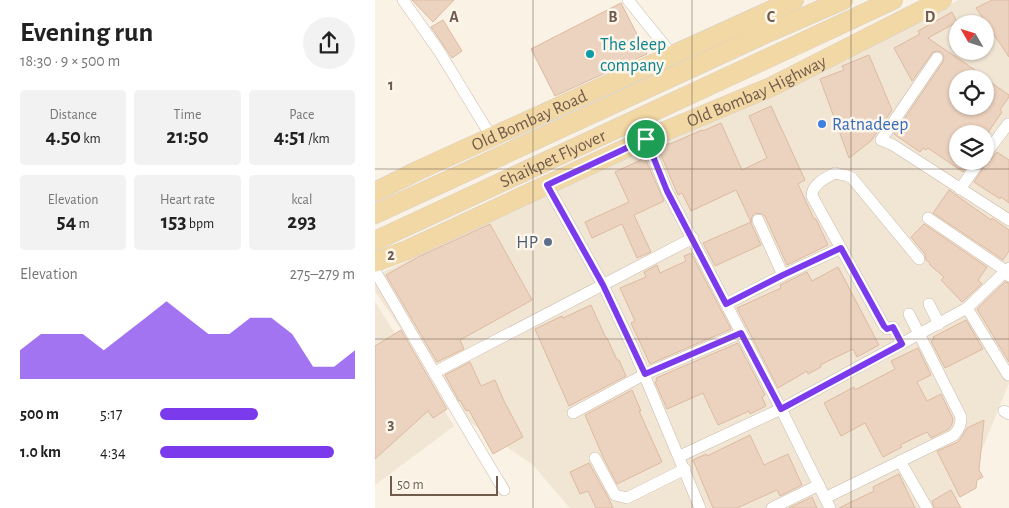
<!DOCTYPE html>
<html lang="en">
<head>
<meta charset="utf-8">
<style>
	:root { --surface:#fff; --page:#f2f2f2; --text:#222; --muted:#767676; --accent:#7c3aed }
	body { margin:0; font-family:"Alegreya Sans",sans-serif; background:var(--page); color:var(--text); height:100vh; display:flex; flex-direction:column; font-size:19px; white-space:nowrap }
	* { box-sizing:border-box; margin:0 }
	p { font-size:16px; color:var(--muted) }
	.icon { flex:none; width:28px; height:28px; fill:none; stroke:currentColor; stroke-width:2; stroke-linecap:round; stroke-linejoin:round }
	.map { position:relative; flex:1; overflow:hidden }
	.drawer { display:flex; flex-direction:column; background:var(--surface); width:375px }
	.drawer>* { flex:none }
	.needle { width:32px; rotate:309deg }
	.fabs { position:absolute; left:574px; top:15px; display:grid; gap:10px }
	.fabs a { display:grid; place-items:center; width:45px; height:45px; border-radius:50%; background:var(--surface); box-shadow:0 1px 4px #0004; font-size:25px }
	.scale { position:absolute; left:15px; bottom:12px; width:108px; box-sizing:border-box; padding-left:5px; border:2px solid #705b4d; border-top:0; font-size:14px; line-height:18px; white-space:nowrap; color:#705b4d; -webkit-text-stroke:4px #fdf7eb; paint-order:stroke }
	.pin { position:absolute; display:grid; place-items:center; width:42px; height:42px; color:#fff; margin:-21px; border:2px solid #fff; border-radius:50%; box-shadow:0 1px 5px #0007 }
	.round { display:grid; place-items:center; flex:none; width:52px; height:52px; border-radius:26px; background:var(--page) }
	.head { display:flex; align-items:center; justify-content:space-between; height:85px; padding:0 20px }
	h1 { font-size:28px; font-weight:600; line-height:38px }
	.metrics { display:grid; grid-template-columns:repeat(3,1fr); gap:8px; height:85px; padding:5px 20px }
	.metrics div { display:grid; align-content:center; border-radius:5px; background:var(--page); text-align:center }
	.metrics b { font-size:21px; font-weight:600 }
	.metrics small { font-size:14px; font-weight:400 }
	.metrics p { font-size:14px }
	.chart { height:140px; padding:10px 20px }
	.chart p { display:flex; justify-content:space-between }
	.chart svg { width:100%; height:90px; margin-top:5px; fill:var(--accent); opacity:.7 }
	ul { padding:0 20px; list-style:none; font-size:16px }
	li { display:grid; grid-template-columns:80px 60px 1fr; align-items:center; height:38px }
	li i { height:12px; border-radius:6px; background:var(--accent) }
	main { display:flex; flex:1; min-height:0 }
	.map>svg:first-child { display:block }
	.residential { fill:#f1e5d4; fill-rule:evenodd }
	.building { fill:#ecd3bf; stroke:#ddbaa1; fill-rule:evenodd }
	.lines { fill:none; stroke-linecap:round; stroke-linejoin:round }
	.minor-casing { stroke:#cabbac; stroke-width:12 }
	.primary-casing { stroke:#d7d1cd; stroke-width:20 }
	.minor { stroke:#fff; stroke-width:11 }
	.primary { stroke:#f2d8a4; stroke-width:19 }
	.route-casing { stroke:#fff; stroke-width:10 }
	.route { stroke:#7c3aed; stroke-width:6 }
	.grid { fill:none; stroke:#705b4d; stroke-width:1; stroke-opacity:0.55 }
	.culture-dot { fill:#0f9aa8; stroke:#fdf7eb; stroke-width:2 }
	.shop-dot { fill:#3f7fe0; stroke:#fdf7eb; stroke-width:2 }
	.service-dot { fill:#5c6f8a; stroke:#fdf7eb; stroke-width:2 }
	.labels { text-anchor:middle; stroke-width:5; stroke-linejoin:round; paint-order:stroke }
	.culture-label { font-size:18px; fill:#0d838f; stroke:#fdf7eb; text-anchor:start }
	.street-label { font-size:18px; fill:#705b4d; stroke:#fdf7eb }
	.shop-label { font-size:18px; fill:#366cbe; stroke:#fdf7eb; text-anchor:start }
	.service-label { font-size:18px; fill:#4e5e75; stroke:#fdf7eb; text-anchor:end }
	.grid-label { font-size:16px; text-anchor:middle; font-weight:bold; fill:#705b4d; stroke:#fdf7eb; stroke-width:5; stroke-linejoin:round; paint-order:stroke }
</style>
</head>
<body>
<main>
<section class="drawer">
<div class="head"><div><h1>Evening run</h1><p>18:30 · 9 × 500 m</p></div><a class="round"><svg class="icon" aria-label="share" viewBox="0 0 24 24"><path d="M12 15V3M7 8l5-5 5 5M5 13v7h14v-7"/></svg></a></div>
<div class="metrics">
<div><p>Distance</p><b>4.50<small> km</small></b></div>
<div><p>Time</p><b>21:50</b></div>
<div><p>Pace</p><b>4:51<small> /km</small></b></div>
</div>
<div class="metrics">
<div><p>Elevation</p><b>54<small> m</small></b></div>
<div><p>Heart rate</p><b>153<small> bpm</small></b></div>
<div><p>kcal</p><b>293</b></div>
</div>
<div class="chart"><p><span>Elevation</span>275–279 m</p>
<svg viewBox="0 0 160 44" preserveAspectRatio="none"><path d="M0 44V30L10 22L20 22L30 22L40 30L50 22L60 14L70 6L80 14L90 22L100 22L110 14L120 14L130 22L140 38L150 38L160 30V44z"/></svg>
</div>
<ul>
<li><b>500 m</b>5:17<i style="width:50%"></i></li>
<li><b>1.0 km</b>4:34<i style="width:89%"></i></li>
</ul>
</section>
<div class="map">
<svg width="634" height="508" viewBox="0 0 634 508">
	<rect width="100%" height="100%" fill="#faf2e5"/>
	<g class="residential">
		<path d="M584,0H634V383L599,469L578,508H195L157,464L83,414L55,377L35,343L0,291V276ZM582,24H610V51H582ZM582,79H610V106H582ZM582,134H610V161H582Z"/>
		<polygon points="0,302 79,426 0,485"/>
	</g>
	<g class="building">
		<polygon points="37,0 79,0 58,22"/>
		<polygon points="617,0 634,0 634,57 601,8"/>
		<polygon points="246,3 272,54 180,96 156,49"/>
		<path d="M577,12L582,22L553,38L600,70L599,71L634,95V97L625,110L627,112L612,134H582V161H596L588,172L553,148L551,150L548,148L545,152L519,134L568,62L569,58L568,54L566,52L562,51L558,52L537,81L519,48L545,34L543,31ZM582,79H610V106H582Z"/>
		<polygon points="68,20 87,51 77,58 56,27"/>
		<polygon points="494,55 517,110 496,141 474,158 445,79 469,70 467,66"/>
		<polygon points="396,106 430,180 423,184 439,219 441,219 453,245 412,265 390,216 387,214 380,213 377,216 376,223 386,245 340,266 328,243 376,222 361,190 316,211 307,193 303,195 283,148 295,143 295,144 327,130 328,131 346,123 367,170 392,158 374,116"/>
		<polygon points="622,152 634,160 634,203 626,197 625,199 599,182 612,162 616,159"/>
		<polygon points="270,158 289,201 259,215 276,252 262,258 247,224 217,238 210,222 254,202 240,172"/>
		<polygon points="574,190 616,220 617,218 634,230 634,251 628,260 558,213"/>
		<polygon points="115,224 157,300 85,340 89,349 62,362 11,275 43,257"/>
		<polygon points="549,224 612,267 603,280 607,284 587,302 566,280 569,277 554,264 555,263 551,260 550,254 536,237"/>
		<polygon points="316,253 356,329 275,364 256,323 260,321 245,288 271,277 269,272 282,265 285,273 311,261 309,256"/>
		<polygon points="463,267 504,345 482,357 478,349 445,365 446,367 433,374 432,371 403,388 362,308 406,288 405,285 432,272 437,281"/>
		<polygon points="630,282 634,283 634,362 602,309"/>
		<polygon points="216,305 231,338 232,338 242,360 244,360 251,376 194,406 160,329 187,316 188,318"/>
		<polygon points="591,320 608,349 570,368 556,341 559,339 558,337"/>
		<polygon points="26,330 72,409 58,418 53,411 0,459 0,346"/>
		<polygon points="363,343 390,395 387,397 391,406 375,414 374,411 343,425 328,393 292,409 280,382 282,381 281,378"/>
		<polygon points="543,348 556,375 542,382 552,401 566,394 578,419 577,424 574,429 556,438 552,432 525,445 527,447 508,457 490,423 466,436 449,403 479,387 480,390 520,369 516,361"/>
		<polygon points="95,362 106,386 120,380 129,401 148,437 118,454 94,410 91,411 85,400 84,401 70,375"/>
		<polygon points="257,390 266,411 264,411 287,462 242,484 228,457 210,415"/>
		<polygon points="609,420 604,470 608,477 602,480 601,488 585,497 562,451 583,442 588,435 592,428"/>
		<polygon points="375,435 389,465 413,454 427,485 405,496 402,490 362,508 338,508 318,460 331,454 332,456"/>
		<polygon points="214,463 234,499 238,508 221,508 213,491 205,494 195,472"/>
		<polygon points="524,474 540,508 464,508 499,491 498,487"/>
		<polygon points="576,490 586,508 559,508 557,501"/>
		<polygon points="437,497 442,508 414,508"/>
	</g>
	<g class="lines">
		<defs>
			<g id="minor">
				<polyline points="28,0 64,51 117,138"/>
				<polyline points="253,0 298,56"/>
				<polyline points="562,58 506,140 518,145 634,220"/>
				<polyline points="271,139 292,191 406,409 455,508"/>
				<polyline points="610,155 633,124"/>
				<polyline points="172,185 228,285 258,348 325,508"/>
				<polyline points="585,189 605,161"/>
				<polyline points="553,218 631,271 634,276"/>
				<polyline points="383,220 408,275"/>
				<path d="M0,271C43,344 85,418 129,490"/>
				<polyline points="351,304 408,275 466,248"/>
				<polyline points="554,304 564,324"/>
				<polyline points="592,308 633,375"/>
				<path d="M518,327L512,329L509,326L437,196C437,184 451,178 460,173L473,176L477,178L544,259"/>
				<polyline points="60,372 318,238"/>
				<polyline points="629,411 634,414"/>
				<polyline points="198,413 270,374 366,333"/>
				<polyline points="305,456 406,409 592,308 634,268"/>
				<polyline points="220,458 240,495 252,498 310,469"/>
				<polyline points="525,461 552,508"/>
				<path d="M450,498L579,435C584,429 586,425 586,417L534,314"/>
				<polyline points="397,508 444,485"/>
			</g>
			<g id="primary">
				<path id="s1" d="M0,192L44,170L419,0"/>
				<polyline points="0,214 392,33 468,0"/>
				<path id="s2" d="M0,241L518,0"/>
				<path id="s3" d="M0,262L32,250L271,139L396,87L567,0"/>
			</g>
		</defs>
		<use href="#minor" class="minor-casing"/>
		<use href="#primary" class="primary-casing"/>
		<use href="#minor" class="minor"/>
		<use href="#primary" class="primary"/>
	</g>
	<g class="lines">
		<defs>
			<polygon id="route" points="271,139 292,191 351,304 408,275 466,248 509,326 512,329 518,327 527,344 406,409 366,333 270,374 228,285 172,185"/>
		</defs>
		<use href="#route" class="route-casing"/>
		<use href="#route" class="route"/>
	</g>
	<path class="grid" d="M158,0V508M317,0V508M476,0V508M0,169H634M0,339H634"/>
	<circle class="culture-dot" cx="215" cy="54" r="5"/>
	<circle class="shop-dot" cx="447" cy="124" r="5"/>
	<circle class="service-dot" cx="173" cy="242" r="5"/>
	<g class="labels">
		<g class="culture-label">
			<text x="225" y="50">The sleep<tspan x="225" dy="21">company</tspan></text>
		</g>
		<g class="street-label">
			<text dy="6" stroke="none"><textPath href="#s3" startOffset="418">Old Bombay Highway</textPath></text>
			<text dy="6" stroke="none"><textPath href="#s1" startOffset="170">Old Bombay Road</textPath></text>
			<text dy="6" stroke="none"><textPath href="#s2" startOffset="196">Shaikpet Flyover</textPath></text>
		</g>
		<g class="shop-label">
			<text x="457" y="130">Ratnadeep</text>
		</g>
		<g class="service-label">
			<text x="163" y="248">HP</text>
		</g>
	</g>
	<g class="grid-label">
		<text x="79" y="22">A</text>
		<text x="238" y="22">B</text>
		<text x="396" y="22">C</text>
		<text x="555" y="22">D</text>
		<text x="16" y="90">1</text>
		<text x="16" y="260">2</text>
		<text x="16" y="429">3</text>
	</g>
</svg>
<div class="fabs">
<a><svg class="needle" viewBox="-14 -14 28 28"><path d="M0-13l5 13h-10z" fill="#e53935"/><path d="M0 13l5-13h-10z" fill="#767676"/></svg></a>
<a><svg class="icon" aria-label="locate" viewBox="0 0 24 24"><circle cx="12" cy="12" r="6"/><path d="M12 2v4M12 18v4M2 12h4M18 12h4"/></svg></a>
<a><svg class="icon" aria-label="layers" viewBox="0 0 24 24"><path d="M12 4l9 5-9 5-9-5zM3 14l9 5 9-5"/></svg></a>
</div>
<div class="scale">50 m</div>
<div class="pin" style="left:271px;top:139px;background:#1e9e55"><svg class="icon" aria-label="arrive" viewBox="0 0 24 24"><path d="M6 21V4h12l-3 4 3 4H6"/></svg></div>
</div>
</main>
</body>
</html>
